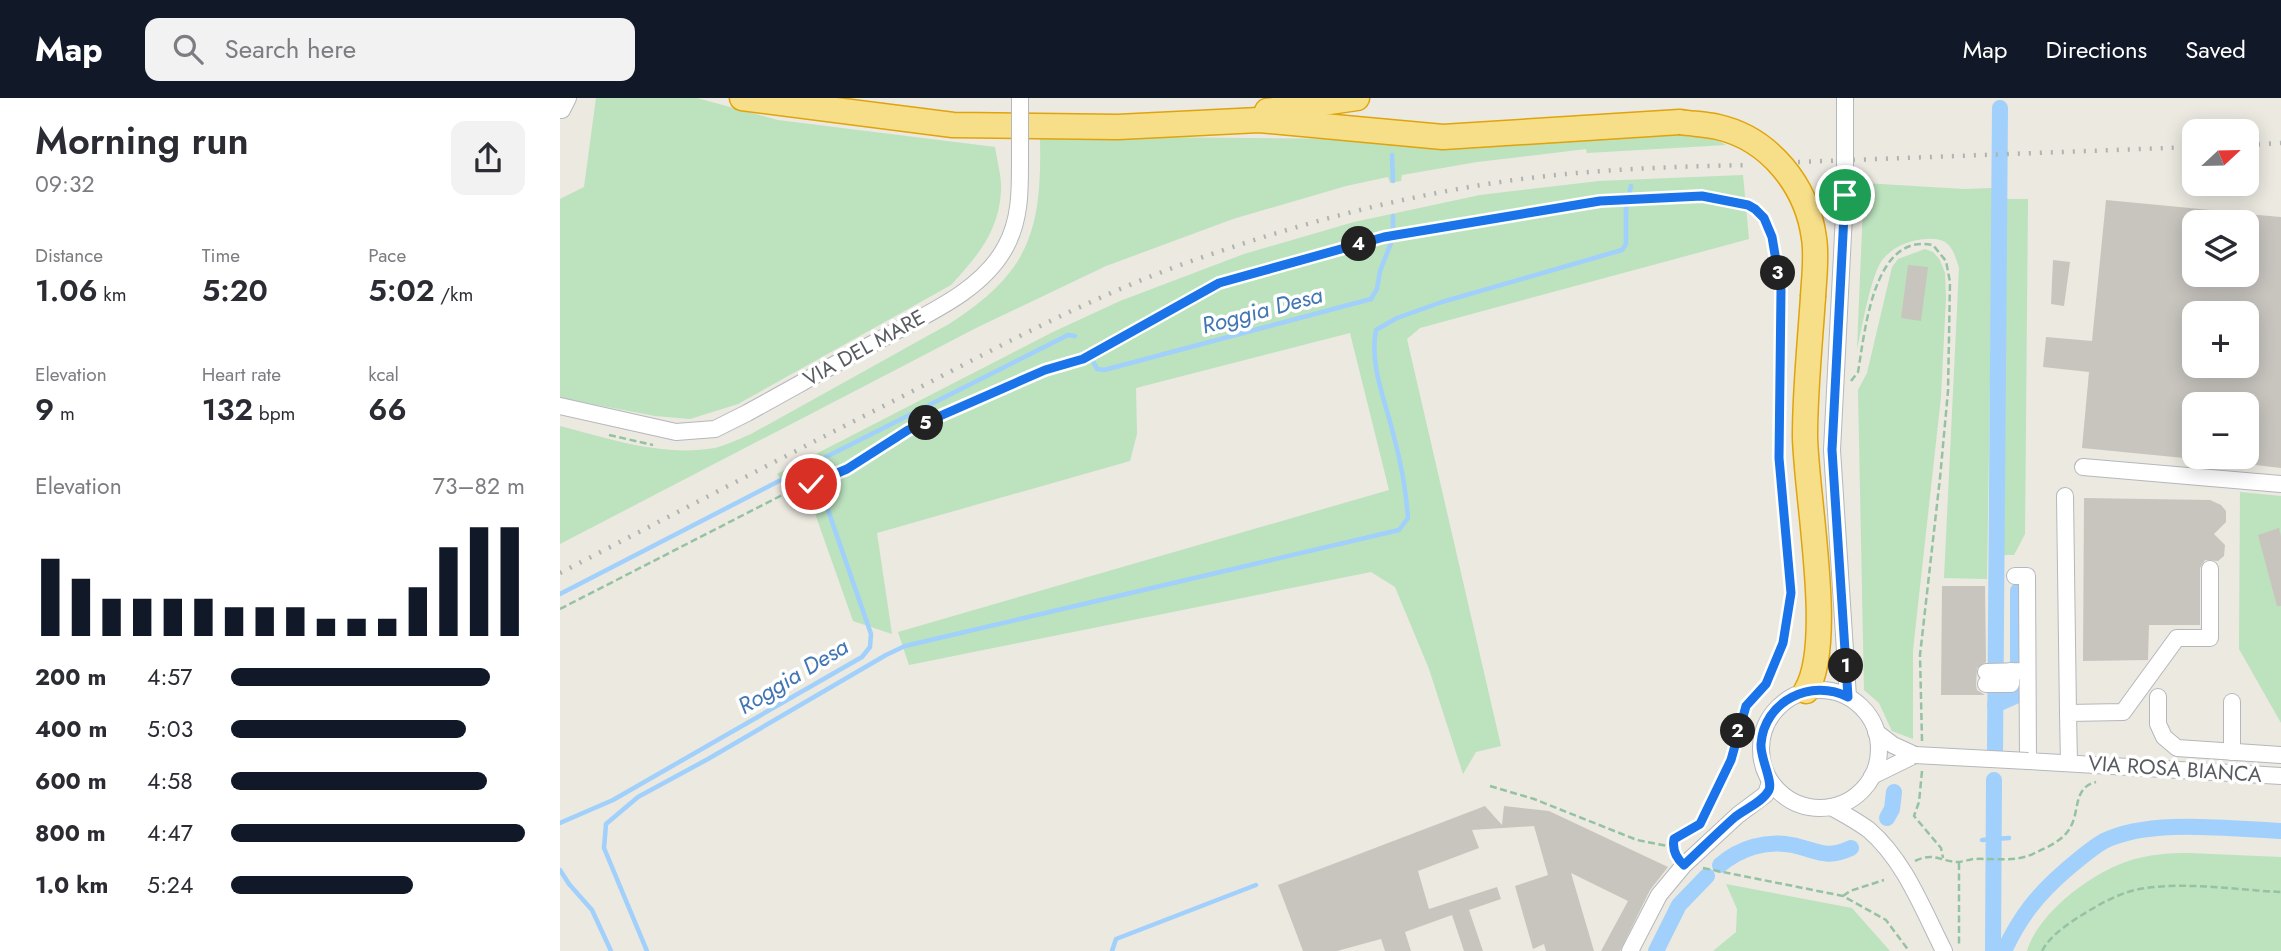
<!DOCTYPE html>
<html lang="en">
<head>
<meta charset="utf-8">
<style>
	:root { --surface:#fff; --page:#f2f2f3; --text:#2b2b33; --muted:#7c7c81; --accent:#111827 }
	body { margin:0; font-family:Jost,sans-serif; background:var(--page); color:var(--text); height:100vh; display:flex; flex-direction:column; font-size:26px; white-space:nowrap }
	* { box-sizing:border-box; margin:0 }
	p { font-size:23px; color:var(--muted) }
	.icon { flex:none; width:38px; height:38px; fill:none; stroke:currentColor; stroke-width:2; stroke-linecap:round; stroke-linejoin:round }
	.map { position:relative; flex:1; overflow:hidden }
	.side { display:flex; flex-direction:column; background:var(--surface); width:560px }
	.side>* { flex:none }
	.needle { width:46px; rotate:68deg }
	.tools { position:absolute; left:1622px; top:21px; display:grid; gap:14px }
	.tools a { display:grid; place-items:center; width:77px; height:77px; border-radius:14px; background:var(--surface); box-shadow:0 4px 18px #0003; font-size:35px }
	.pin { position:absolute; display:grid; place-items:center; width:60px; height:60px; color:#fff; margin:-30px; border:4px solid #fff; border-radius:50%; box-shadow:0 2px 7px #0007 }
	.km { position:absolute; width:35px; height:35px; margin:-18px; border-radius:50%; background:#222; color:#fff; font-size:19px; line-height:35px; text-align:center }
	.round { display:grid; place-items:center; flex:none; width:74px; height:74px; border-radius:14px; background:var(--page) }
	.overview { display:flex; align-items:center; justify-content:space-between; height:119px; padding:0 35px }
	h1 { font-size:38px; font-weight:600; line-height:52px }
	.stats { display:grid; grid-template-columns:repeat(3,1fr); gap:10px; height:119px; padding:7px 35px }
	.stats div { display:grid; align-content:center }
	.stats b { font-size:30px; font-weight:600 }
	.stats small { font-size:19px; font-weight:400 }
	.stats p { font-size:19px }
	.chart { height:196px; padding:14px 35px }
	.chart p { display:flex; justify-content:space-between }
	.chart svg { width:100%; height:126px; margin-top:7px; stroke:var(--accent); stroke-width:6 }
	ul { padding:0 35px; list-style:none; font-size:23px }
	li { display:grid; grid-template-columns:112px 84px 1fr; align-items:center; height:52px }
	li i { height:18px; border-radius:9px; background:var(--accent) }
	header { display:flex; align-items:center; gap:42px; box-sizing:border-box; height:98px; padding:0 35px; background:var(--accent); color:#fff }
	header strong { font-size:33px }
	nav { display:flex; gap:38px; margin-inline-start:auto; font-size:24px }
	.search { width:490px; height:63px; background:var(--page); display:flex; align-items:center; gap:18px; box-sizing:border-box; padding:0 24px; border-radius:14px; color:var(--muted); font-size:26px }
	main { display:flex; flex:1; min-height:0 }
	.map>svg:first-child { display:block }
	.green { fill:#bce2be }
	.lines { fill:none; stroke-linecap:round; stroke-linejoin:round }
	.stream { stroke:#a0d0fb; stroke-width:4.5 }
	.canal { stroke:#a0d0fb; stroke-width:16 }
	.building { fill:#c8c5bf; fill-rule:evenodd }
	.minor-casing { stroke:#b5b7bc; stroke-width:18 }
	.highway-casing { stroke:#e0a30b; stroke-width:27 }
	.path { stroke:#96c2a4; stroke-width:2.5; stroke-dasharray:7 3.5; stroke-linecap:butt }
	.minor { stroke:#fff; stroke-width:16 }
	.highway { stroke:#f7df8a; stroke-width:24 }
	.rail { stroke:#b1b2b2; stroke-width:4.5; stroke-dasharray:2 9; stroke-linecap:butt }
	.minor-bridge-casing { stroke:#b5b7bc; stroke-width:18; stroke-linecap:butt }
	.highway-bridge-casing { stroke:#e0a30b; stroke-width:27; stroke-linecap:butt }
	.minor-bridge { stroke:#fff; stroke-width:16 }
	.highway-bridge { stroke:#f7df8a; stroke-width:24 }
	.route-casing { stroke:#fff; stroke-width:14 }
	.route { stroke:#1a73e8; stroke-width:9 }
	.labels { text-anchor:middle; stroke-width:7; stroke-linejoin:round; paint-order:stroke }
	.street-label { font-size:21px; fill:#585c60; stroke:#fff }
	.water-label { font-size:23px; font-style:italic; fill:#4276b3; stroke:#fff }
</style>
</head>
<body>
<header>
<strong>Map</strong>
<div class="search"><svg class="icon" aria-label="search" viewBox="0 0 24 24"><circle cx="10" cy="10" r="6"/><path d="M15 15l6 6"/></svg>Search here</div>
<nav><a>Map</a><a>Directions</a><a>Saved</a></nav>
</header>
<main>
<section class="side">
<div class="overview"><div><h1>Morning run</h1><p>09:32</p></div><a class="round"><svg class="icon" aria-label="share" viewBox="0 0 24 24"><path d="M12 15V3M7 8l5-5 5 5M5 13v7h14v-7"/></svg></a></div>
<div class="stats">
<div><p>Distance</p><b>1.06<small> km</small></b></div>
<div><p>Time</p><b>5:20</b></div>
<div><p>Pace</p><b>5:02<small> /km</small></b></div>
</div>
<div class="stats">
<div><p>Elevation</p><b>9<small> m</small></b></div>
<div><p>Heart rate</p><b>132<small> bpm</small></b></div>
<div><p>kcal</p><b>66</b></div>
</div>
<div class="chart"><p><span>Elevation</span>73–82 m</p>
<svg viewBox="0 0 160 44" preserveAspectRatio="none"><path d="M5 44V17M15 44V24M25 44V31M35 44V31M45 44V31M55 44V31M65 44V34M75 44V34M85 44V34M95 44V38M105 44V38M115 44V38M125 44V27M135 44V13M145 44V6M155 44V6"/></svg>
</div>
<ul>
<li><b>200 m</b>4:57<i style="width:88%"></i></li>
<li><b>400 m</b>5:03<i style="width:80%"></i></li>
<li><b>600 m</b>4:58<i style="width:87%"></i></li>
<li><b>800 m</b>4:47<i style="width:100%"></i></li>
<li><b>1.0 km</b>5:24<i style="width:62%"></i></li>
</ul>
</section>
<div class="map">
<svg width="1721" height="853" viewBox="0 0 1721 853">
	<rect width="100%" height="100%" fill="#ebe9e0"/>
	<g class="green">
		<path d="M36,0H137L218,22L435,49C437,63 442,79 441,93C439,133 417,159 391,187L178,306L130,321L95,318L0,300V101L24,89Z"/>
		<path d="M1125,34L1150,38L1166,47L1027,55L1026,51L917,64L842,77L841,83L830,85L828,79L786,88L673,121L546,168L418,229L0,446V328C50,341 103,359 155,350C167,347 179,341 191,336L389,226C471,174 482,131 480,38L798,41Z"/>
		<polygon points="1183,77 1189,141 860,230 847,241 941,648 916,654 903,676 869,571 835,489 811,474 349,567 338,534 829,392 790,235 576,290 577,336 570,363 317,435 332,536 293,523 252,407 233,396 217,376 493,234 560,203 684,156 794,124 920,97 1039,83"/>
		<path d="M1304,85L1403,91L1433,90L1427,481L1384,480L1399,170C1393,150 1389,139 1366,141C1350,142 1334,148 1323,161C1311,175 1302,231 1297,251Z"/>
		<polygon points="1444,101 1468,101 1465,436 1454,457 1442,457"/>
		<polygon points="1365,151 1373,154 1380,162 1385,175 1386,200 1381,299 1353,552 1353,641 1332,633 1319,605 1304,592 1298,292 1307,275 1332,169 1338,161"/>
		<polygon points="1680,394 1721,398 1721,625 1679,551"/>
		<path d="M1628,755L1721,759V853H1467C1479,812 1539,769 1579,760C1595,756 1612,755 1628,755Z"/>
		<polygon points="1166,786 1292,810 1330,853 1153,853 1176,834 1177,811"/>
	</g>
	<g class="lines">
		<g class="stream">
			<polyline points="832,57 833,83"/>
			<polyline points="528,254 537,271 544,272 811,201 817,191 820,173 833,140 833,118"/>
			<polyline points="0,496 252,366 508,237 515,238"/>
			<polyline points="0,725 53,702 302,559 310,549 311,536 252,366"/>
			<polyline points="1422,742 1449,740"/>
			<polyline points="0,772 9,786 32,812 51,853"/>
			<path d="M87,853L44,750L46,726L78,699L148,661L326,557L345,548L839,432L848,420C846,392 841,365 834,339C826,304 809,268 816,232L837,220L882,204L1062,152L1066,146V111L1071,88"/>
			<polyline points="552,853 556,841 696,787"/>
		</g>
		<g class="canal">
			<polyline points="1435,607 1458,597 1458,493"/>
			<polyline points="1435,653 1440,10"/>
			<polyline points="1327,720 1332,711 1334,694"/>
			<path d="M1160,767C1180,750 1206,742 1232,747C1257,752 1265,762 1291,750"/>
			<polyline points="1096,853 1119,807 1147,778"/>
			<polyline points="1433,853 1434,682"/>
			<path d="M1444,853C1460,819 1477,797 1506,772C1518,762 1530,751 1544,743C1590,720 1671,731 1721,733"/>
		</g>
	</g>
	<g class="building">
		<path d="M1546,102L1682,115V124H1634V177H1687V116L1721,119V370L1687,366V306H1634V361L1522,350L1529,274L1483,269L1486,239L1532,243ZM1634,215H1687V268H1634Z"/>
		<polygon points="1493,162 1510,164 1504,208 1491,206"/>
		<polygon points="1348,167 1368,169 1361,223 1341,220"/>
		<polygon points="1524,400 1650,402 1661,407 1666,413 1666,424 1654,436 1665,447 1664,458 1658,463 1645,462 1640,470 1640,527 1589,527 1588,562 1523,563"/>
		<polygon points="1719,430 1721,438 1721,508 1717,508 1698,437"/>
		<polygon points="1382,488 1425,488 1426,564 1417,570 1416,587 1417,592 1425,597 1381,597"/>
		<polygon points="925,708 942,727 944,708 989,713 1108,769 1090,792 1060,853 1041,853 1068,803 1011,775 1034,853 986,853 984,846 973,851 955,788 988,777 974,728 912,732 919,750 858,773 869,811 937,789 941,801 909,812 923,853 904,853 892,817 845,834 851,853 825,853 821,841 777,853 743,853 718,787"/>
	</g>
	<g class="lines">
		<defs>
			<g id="minor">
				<polyline points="0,11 2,12 8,0"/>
				<polyline points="1285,97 1272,352 1288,599"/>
				<path d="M0,308L116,334L155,331L187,315C229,292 271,268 314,245C359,219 421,196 446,148C461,120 460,90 460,59"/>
				<polyline points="1523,369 1721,386"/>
				<polyline points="1505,398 1508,615"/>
				<polyline points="1455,478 1467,478 1468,663 1721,678"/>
				<polyline points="1426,574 1467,573"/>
				<polyline points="1426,586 1451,586 1451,573"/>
				<circle cx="1260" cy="651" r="59"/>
				<polyline points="1598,599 1598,626 1604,639 1617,650 1721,657"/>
				<polyline points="1316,634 1333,647 1355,657"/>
				<polyline points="1672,654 1672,604"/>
				<polyline points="1509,665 1508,615 1563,614 1617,540 1650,540 1650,471"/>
				<polyline points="1312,678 1355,657"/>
				<path d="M1271,709C1284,716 1297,723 1309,732C1345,763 1363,812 1384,853"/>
				<polyline points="1070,853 1099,797 1124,767 1178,717 1206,696 1210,684"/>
			</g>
			<g id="highway">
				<polyline points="182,0 393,27 558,29 699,22 883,39 1120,24"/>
				<polyline points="707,13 797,0"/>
				<path d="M1246,593C1275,545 1246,399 1245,338C1245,292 1250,245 1253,199"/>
			</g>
		</defs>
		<use href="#minor" class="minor-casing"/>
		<use href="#highway" class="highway-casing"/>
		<g class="path">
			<path d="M1291,283L1298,274C1305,234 1313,134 1373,147L1386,163L1390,184L1388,293L1380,380L1360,557L1362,643"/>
			<polyline points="49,337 93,347"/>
			<polyline points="0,511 230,393 266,381 348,333 485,272 523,261 659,185 824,139 1040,103 1142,98 1188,107 1195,111 1204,120 1212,139 1221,192 1219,360 1231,495 1223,545 1206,586 1186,608 1171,662 1140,726 1114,742 1114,755"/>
			<polyline points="1362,673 1359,704 1354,718 1381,750 1383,760"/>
			<polyline points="930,688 974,701 1077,742 1113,749"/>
			<path d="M1355,763C1374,754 1379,763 1397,764C1402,764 1408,762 1413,761C1435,760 1457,765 1477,754C1490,748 1505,741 1511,728C1520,711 1513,690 1536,684"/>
			<polyline points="1399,765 1399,846"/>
			<polyline points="1143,770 1283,798 1326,822 1349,853"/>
			<polyline points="1283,798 1290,793 1324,782"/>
			<path d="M1482,853C1490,838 1503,830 1517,820C1538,807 1561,793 1586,790C1630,784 1677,792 1721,794"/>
		</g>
		<use href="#minor" class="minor"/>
		<use href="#highway" class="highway"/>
		<g class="rail">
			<polyline points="1687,47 1721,45"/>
			<polyline points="1238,64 1634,49"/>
			<path d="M0,475C116,415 231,355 347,296C444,246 540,194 643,159C764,117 890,86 1017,75C1075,70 1132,68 1190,67"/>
		</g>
		<defs>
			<g id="minor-bridge">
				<polyline points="460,0 460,59"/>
				<polyline points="1285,0 1285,97"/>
				<polyline points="1355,657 1468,663"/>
			</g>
			<path id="highway-bridge" d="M1120,24C1133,26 1146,26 1158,29C1210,41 1247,88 1254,140C1257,159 1254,180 1253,199"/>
		</defs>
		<use href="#minor-bridge" class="minor-bridge-casing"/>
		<use href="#highway-bridge" class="highway-bridge-casing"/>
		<use href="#minor-bridge" class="minor-bridge"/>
		<use href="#highway-bridge" class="highway-bridge"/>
	</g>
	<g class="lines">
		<defs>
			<path id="route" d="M251,386L287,371L348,332L485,272L523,261L659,185L824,139L1040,103L1142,98L1188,107L1195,111L1204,120L1212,139L1221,192L1219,360L1231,495L1223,545L1206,586L1186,608L1171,662L1140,726L1114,741C1112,752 1116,760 1124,767C1141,751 1158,734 1175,719C1185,711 1203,704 1209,692C1213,683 1200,660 1201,646C1204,603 1251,580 1288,599L1272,352L1285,97"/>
		</defs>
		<use href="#route" class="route-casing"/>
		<use href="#route" class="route"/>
	</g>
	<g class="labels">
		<g class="street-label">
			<text transform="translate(304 250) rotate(-29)" y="7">VIA DEL MARE</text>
			<text transform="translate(1615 671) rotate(4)" y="7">VIA ROSA BIANCA</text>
		</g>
		<g class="water-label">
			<text transform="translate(702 212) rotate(-15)" y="8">Roggia Desa</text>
			<text transform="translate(233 578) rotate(-31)" y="8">Roggia Desa</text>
		</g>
	</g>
</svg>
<div class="tools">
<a><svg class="needle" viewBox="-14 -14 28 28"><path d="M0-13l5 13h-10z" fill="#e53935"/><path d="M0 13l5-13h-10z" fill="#7c7c81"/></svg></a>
<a><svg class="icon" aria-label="layers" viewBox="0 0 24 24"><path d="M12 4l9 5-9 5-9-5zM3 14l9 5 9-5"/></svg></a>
<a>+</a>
<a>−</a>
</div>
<div class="pin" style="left:1285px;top:97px;background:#1e9e55"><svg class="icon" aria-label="arrive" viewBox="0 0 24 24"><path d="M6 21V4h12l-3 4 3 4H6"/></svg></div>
<div class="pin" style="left:251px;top:386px;background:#d93025"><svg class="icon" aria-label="check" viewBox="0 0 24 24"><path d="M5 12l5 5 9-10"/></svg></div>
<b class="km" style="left:1286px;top:568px">1</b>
<b class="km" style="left:1178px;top:633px">2</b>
<b class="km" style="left:1218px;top:175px">3</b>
<b class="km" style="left:799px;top:146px">4</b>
<b class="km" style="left:366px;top:325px">5</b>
</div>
</main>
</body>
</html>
